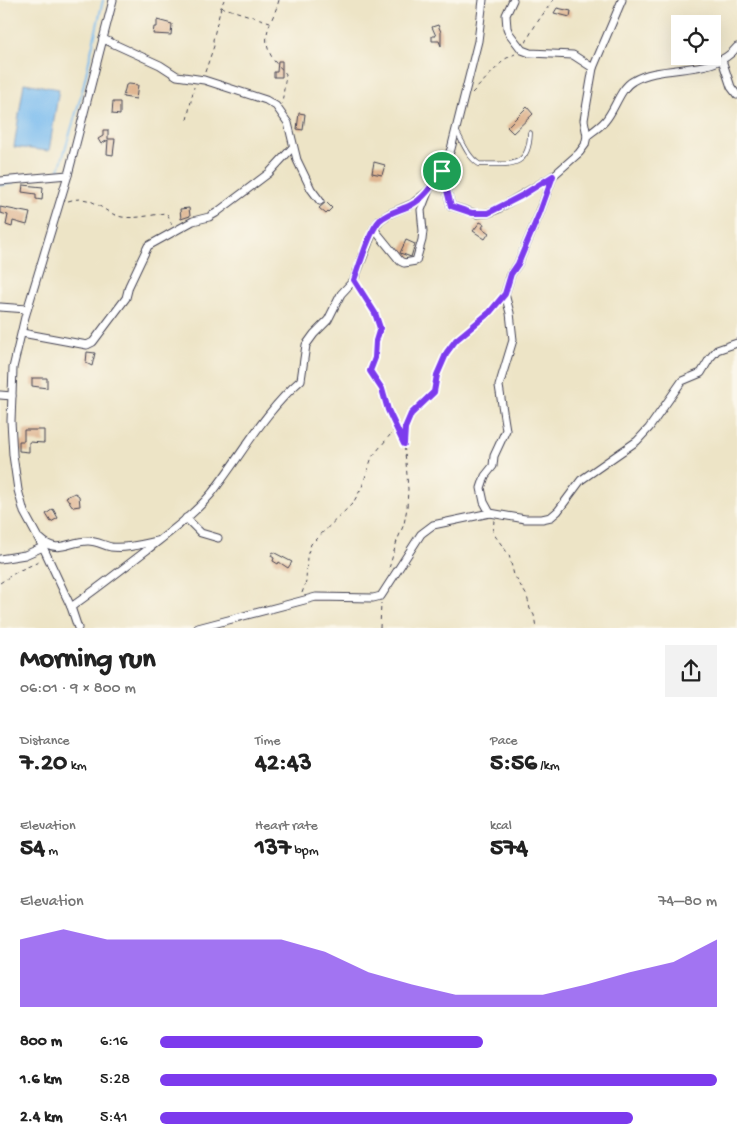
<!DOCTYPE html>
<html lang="en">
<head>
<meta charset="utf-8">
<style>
	:root { --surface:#fff; --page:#f2f2f2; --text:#222; --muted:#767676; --accent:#7c3aed }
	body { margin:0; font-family:"Gochi Hand",sans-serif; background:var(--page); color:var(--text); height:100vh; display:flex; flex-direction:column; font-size:19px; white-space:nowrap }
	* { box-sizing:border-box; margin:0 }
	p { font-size:16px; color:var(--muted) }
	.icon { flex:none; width:28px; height:28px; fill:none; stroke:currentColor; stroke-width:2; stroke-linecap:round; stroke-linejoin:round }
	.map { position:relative; height:628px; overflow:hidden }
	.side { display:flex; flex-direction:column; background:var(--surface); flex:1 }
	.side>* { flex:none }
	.fabs { position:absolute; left:671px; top:15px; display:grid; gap:10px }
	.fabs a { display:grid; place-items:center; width:50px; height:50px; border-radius:0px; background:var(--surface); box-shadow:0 5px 20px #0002; font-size:25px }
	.pin { position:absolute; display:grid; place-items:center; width:42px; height:42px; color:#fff; margin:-21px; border:2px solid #fff; border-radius:50%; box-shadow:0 1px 5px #0007 }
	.round { display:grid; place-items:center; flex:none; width:52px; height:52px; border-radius:0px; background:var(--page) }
	.summary { display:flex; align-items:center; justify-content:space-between; height:85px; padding:0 20px }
	h1 { font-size:28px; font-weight:700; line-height:38px }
	.stats { display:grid; grid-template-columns:repeat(3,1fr); gap:8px; height:85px; padding:5px 20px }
	.stats div { display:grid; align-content:center }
	.stats b { font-size:25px; font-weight:700 }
	.stats small { font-size:14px; font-weight:400 }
	.stats p { font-size:14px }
	.chart { height:140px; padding:10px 20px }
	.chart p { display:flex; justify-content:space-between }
	.chart svg { width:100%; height:90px; margin-top:5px; fill:var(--accent); opacity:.7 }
	ul { padding:0 20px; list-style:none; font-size:16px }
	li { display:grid; grid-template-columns:80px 60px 1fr; align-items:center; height:38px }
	li i { height:12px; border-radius:6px; background:var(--accent) }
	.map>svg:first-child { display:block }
	.water { fill:#7abcef; stroke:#4e6f95 }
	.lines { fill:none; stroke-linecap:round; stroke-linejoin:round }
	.stream { stroke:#7abcef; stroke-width:2 }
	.building { fill:#dfb591 }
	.lane-casing { stroke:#403f50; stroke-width:5.5 }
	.street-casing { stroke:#403f50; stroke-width:9 }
	.path { stroke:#403f50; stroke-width:1; stroke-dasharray:4 4; stroke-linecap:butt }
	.lane { stroke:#fff; stroke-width:4 }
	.street { stroke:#fff; stroke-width:7 }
	.route-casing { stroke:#fff; stroke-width:10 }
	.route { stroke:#7c3aed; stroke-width:6 }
</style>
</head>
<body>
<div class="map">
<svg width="737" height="628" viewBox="0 0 737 628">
	<rect width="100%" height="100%" fill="#fbf7ec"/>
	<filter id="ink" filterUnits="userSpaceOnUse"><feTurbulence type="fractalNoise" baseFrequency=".02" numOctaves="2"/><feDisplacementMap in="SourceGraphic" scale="10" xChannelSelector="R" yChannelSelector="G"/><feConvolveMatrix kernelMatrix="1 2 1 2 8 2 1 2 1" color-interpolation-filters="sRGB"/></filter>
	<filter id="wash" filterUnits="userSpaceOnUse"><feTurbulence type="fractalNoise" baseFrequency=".0096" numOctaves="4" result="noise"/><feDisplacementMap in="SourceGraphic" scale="20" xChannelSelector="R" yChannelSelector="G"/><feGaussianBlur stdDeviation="1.12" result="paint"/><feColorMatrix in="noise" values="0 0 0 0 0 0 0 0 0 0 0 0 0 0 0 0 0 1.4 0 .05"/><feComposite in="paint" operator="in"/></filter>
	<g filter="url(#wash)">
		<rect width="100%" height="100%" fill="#ede4c6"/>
		<polygon class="water" points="24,83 59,89 49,151 14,147"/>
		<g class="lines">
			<g class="stream">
				<polyline points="59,170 81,96 103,0"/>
				<polyline points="0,185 13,183"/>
			</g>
		</g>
		<g id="blocks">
			<g class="building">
				<polygon points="557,8 571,11 570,17 554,13"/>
				<polygon points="157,20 172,24 171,35 153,34 154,27 157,27"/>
				<polygon points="438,25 441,32 441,46 439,41 432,41 432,36 436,36 432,27"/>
				<polygon points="278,61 282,61 282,77 274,77 274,72 277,72"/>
				<polygon points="129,84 138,85 136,99 123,97 126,85"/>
				<polygon points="113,102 120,102 120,115 112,114"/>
				<polygon points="527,107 533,114 513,133 507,127"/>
				<polygon points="299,113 305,114 303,130 297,129"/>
				<polygon points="103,130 108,130 108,139 115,139 113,155 107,154 108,140 101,144 98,139 103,136"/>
				<polygon points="374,162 385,165 382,175 372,173"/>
				<polygon points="23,185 43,187 42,200 36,199 36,194 22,192"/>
				<polygon points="326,202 332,208 326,214 319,208"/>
				<polygon points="0,207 30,213 27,225 13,221 12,227 6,225 8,215 0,213"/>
				<polygon points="189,208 190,216 181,219 180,209"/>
				<polygon points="480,222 484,224 482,228 489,233 485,239 473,231"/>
				<polygon points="406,240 415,244 411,257 400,253"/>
				<polygon points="87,352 95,353 92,366 86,363"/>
				<polygon points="32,378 47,378 47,388 32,386"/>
				<polygon points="24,430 44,430 44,443 29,442 29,452 19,451 19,441 24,441"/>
				<polygon points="75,493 79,496 80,506 73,507 66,497"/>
				<polygon points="53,509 58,518 51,522 46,514"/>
				<polygon points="273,552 292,562 288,568 279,562 278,564 273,561 274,558 271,556"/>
			</g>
		</g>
	</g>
	<g filter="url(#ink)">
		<use href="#blocks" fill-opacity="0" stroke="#403f50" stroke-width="1"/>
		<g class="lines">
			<defs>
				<path id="lane" d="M457,132C463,143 468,157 479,164C508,164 529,170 530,133"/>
				<g id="street">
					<polyline points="103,39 160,65 177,76 204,80 266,100 276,106 288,123 297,160 311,189 320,201"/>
					<polyline points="722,60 731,87 737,95"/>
					<polyline points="593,68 622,0"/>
					<path d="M587,136C593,131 600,127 605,121C615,110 620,88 633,81C663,63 714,77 737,47"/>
					<polyline points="442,171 451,206 477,214 488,213 498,209 553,176 579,153 585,145 587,136 584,120 593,68 573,55 530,53 522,50 509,33 507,28 506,15 513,0"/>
					<polyline points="0,181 68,175"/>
					<polyline points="374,229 400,261 404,263 416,261 422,240 423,231 421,210 428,192"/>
					<polyline points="0,307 27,309"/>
					<polyline points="22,333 87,345 93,342 126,298 129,286 148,246 193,221 209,217 216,213 269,173 293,147"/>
					<polyline points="0,395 12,396"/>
					<polyline points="490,513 484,502 481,488 485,476 493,466 494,456 506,430 499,386 513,340 510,313 505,294 511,274 518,264 540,212 553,176"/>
					<polyline points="186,518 201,533 218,538"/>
					<path d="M41,539C57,555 69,541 88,541C96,541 103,545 111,547C126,549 143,544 157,541"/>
					<polyline points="0,559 25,555 43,547"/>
					<path d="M71,607C97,589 122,569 147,550C169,533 193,515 211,494C241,456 264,412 301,380L306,345L314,334L328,320L341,294L354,280L374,229L380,220L389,214L412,204L428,191L442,171L451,149L478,41L483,0"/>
					<polyline points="78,628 71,607 43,547 24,512 18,490 13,455 11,421 13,368 25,317 68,175 113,0"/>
					<polyline points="198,628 316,597 373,598 381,596 421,534 433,525 490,513 525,519 542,519 551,517 558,511 581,480 637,441 649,428 682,381 701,373 710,358 717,350 737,343"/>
				</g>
			</defs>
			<use href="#lane" class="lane-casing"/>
			<use href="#street" class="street-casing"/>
			<g class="path">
				<path d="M279,0C273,23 258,35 273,59C276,65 282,68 286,74L282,104"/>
				<polyline points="221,7 270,22"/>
				<path d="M526,43C533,26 543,15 553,0"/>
				<polyline points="205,72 214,46 213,40 221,7 224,0"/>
				<polyline points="472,93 505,59 515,54"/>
				<polyline points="187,120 194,87"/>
				<path d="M68,201C95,193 99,212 122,217C136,219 152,215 165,213L168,215L172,225"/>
				<polyline points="358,287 375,313 380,328 376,341 377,349 375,358 370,371 384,393 387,410 404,444 406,462 408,489 407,508 404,524 397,541 388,572"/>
				<polyline points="404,442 405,428 411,414 434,392 437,375 447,352 455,340 490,312 499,300"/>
				<polyline points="494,520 493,533 509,555 514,575 527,596 530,609 534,615 536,628"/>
				<polyline points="0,583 18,571 41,561"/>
				<polyline points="302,593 306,582 307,556 311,544 353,503 362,487 372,457 395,429"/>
				<polyline points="380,628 381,603"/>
			</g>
			<use href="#lane" class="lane"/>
			<use href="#street" class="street"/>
		</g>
	</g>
	<g class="lines" filter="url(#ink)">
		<defs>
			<path id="route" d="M442,171L451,206L472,213H488L521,196L553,176L540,212L518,264L511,274L505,294L490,312L456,340L447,352L437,375L434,392L411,414L405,428L404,444L388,410L382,389L370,371L375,358L376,341L380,328L375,313L354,280C360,265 369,231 380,220C389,212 401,210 411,205C425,198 433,184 442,171Z"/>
		</defs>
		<use href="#route" class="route-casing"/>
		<use href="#route" class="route"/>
	</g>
</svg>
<div class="fabs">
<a><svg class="icon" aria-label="locate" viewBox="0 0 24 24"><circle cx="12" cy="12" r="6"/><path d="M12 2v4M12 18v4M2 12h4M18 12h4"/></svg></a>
</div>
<div class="pin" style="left:442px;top:171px;background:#1e9e55"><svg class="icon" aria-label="arrive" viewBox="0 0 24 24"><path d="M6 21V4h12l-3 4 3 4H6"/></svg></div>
</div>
<section class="side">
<div class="summary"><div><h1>Morning run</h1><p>06:01 · 9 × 800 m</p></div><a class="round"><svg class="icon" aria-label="share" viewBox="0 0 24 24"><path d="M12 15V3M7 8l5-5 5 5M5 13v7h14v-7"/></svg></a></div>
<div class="stats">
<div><p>Distance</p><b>7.20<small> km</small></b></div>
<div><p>Time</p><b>42:43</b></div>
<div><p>Pace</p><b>5:56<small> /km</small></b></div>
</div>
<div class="stats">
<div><p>Elevation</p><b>54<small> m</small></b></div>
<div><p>Heart rate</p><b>137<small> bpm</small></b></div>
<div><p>kcal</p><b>574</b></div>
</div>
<div class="chart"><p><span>Elevation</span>74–80 m</p>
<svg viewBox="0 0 160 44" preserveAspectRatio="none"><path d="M0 44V11L10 6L20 11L30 11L40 11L50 11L60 11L70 17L80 27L90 33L100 38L110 38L120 38L130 33L140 27L150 22L160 11V44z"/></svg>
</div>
<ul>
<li><b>800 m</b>6:16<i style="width:58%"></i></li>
<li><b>1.6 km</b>5:28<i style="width:100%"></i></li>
<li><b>2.4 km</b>5:41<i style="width:85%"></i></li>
</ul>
</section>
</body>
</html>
